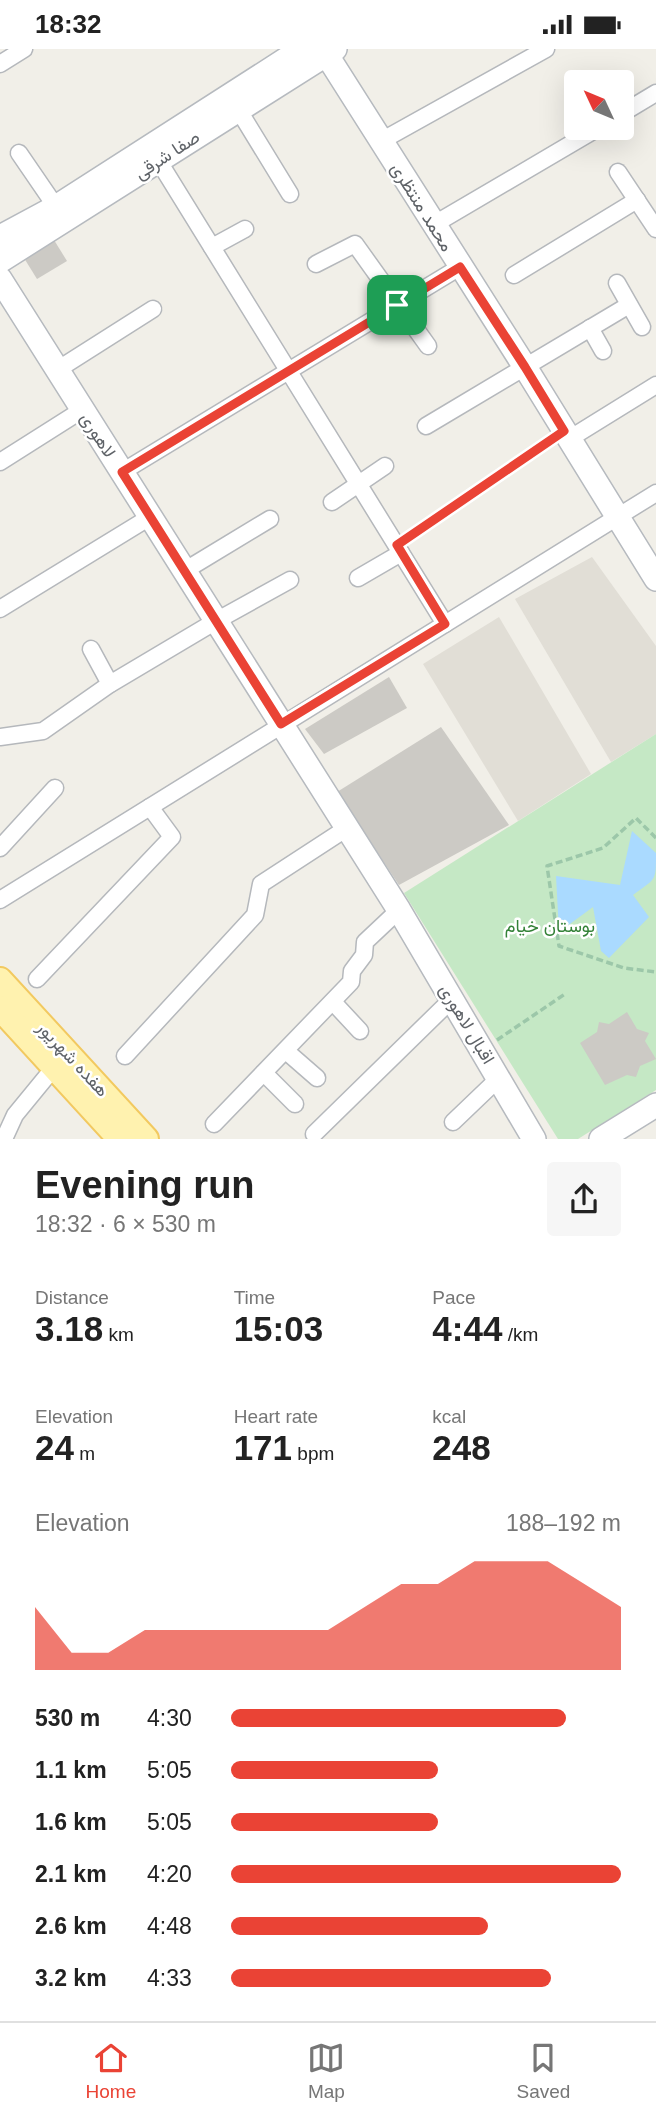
<!DOCTYPE html>
<html lang="en">
<head>
<meta charset="utf-8">
<style>
	:root { --surface:#fff; --page:#f6f6f6; --text:#222; --muted:#767676; --line:#e0e0e0; --accent:#ea4335 }
	body { margin:0; font-family:Helvetica,Vazirmatn,sans-serif; background:var(--page); color:var(--text); height:100vh; display:flex; flex-direction:column; font-size:26px; white-space:nowrap }
	* { box-sizing:border-box; margin:0 }
	p { font-size:23px; color:var(--muted) }
	.icon { flex:none; width:38px; height:38px; fill:none; stroke:currentColor; stroke-width:2; stroke-linecap:round; stroke-linejoin:round }
	.map { position:relative; height:1090px; overflow:hidden }
	.sheet { display:flex; flex-direction:column; background:var(--surface); flex:1 }
	.sheet>* { flex:none }
	.needle { width:46px; rotate:314deg }
	.buttons { position:absolute; left:564px; top:21px; display:grid; gap:14px }
	.buttons a { display:grid; place-items:center; width:70px; height:70px; border-radius:7px; background:var(--surface); box-shadow:0 7px 28px #0002; font-size:35px }
	.pin { position:absolute; display:grid; place-items:center; width:60px; height:60px; color:#fff; margin:-30px; border-radius:14px; box-shadow:0 4px 10px #0006 }
	.round { display:grid; place-items:center; flex:none; width:74px; height:74px; border-radius:7px; background:var(--page) }
	.headline { display:flex; align-items:center; justify-content:space-between; height:119px; padding:0 35px }
	h1 { font-size:38px; font-weight:600; line-height:52px }
	.figures { display:grid; grid-template-columns:repeat(3,1fr); gap:10px; height:119px; padding:7px 35px }
	.figures div { display:grid; align-content:center }
	.figures b { font-size:35px; font-weight:600 }
	.figures small { font-size:19px; font-weight:400 }
	.figures p { font-size:19px }
	.chart { height:196px; padding:14px 35px }
	.chart p { display:flex; justify-content:space-between }
	.chart svg { width:100%; height:126px; margin-top:7px; fill:var(--accent); opacity:.7 }
	ul { padding:0 35px; list-style:none; font-size:23px }
	li { display:grid; grid-template-columns:112px 84px 1fr; align-items:center; height:52px }
	li i { height:18px; border-radius:9px; background:var(--accent) }
	.status { display:flex; justify-content:space-between; align-items:center; height:49px; padding:0 35px; background:var(--surface); direction:ltr }
	.status svg { height:19px; fill:currentColor }
	.menu { display:flex; justify-content:space-around; align-items:center; height:98px; border-top:2px solid var(--line); background:var(--surface); font-size:19px; color:var(--muted) }
	.menu a { display:grid; justify-items:center; gap:4px }
	.menu .current { color:var(--accent) }
	.map>svg:first-child { display:block }
	.education { fill:#e1ded6 }
	.green { fill:#c5e8c5 }
	.water { fill:#aadaff }
	.building { fill:#cccac5 }
	.lines { fill:none; stroke-linecap:round; stroke-linejoin:round }
	.street-casing { stroke:#b5b8bc; stroke-width:19 }
	.secondary-casing { stroke:#b6babf; stroke-width:26 }
	.primary-casing { stroke:#f2c960; stroke-width:28 }
	.path { stroke:#9cc7a9; stroke-width:3.5; stroke-dasharray:7 3.5; stroke-linecap:butt }
	.street { stroke:#fff; stroke-width:16 }
	.secondary { stroke:#fff; stroke-width:23 }
	.primary { stroke:#fff2af; stroke-width:24 }
	.route-casing { stroke:#fff; stroke-width:14 }
	.route { stroke:#ea4335; stroke-width:9 }
	.labels { text-anchor:middle; stroke-width:5; stroke-linejoin:round; paint-order:stroke }
	.street-label { font-size:18px; fill:#5f6368; stroke:#fff }
	.park-label { font-size:18px; fill:#348238; stroke:#fff }
</style>
</head>
<body>
<div class="status"><b>18:32</b><svg viewBox="0 0 49 12"><path d="M0 12V9h3v3zM5 12V6h3v6zM10 12V3h3v9zM15 12V0h3v12zM26 1h20v11H26zM47 4h2v5h-2z"/></svg></div>
<div class="map">
<svg width="656" height="1090" viewBox="0 0 656 1090">
	<rect width="100%" height="100%" fill="#f1efe8"/>
	<g class="education">
		<polygon points="592,508 656,597 656,685 611,713 515,550"/>
		<polygon points="499,568 591,725 518,772 423,615"/>
	</g>
	<polygon class="green" points="656,685 656,1041 578,1090 558,1090 404,844"/>
	<path class="water" d="M632,782L656,804C656,833 656,829 633,846L649,868L609,909L601,902L593,858L559,883L556,827L620,836Z"/>
	<g class="building">
		<polygon points="54,191 67,212 37,230 24,209"/>
		<polygon points="389,628 407,659 324,705 305,680"/>
		<polygon points="441,678 509,776 399,836 337,743"/>
		<polygon points="627,963 637,980 649,984 645,992 656,1010 640,1017 636,1028 627,1026 605,1036 580,994 597,983 599,973 609,975"/>
	</g>
	<g class="lines">
		<defs>
			<g id="street">
				<polyline points="0,15 24,0"/>
				<polyline points="238,60 290,145"/>
				<polyline points="621,65 656,44"/>
				<polyline points="381,92 546,0"/>
				<polyline points="19,104 56,158"/>
				<polyline points="158,111 445,575"/>
				<polyline points="618,123 656,180"/>
				<polyline points="433,176 598,79"/>
				<polyline points="212,198 245,180"/>
				<polyline points="316,215 355,195 428,297"/>
				<polyline points="514,226 637,151"/>
				<polyline points="617,234 642,278"/>
				<polyline points="590,279 603,302"/>
				<polyline points="57,321 153,260"/>
				<polyline points="426,377 629,256"/>
				<polyline points="569,390 656,336"/>
				<polyline points="0,413 82,361"/>
				<polyline points="122,423 460,218"/>
				<polyline points="332,453 385,417"/>
				<polyline points="184,522 270,470"/>
				<polyline points="358,529 401,504"/>
				<polyline points="0,560 150,468"/>
				<polyline points="91,600 110,635"/>
				<polyline points="0,688 43,682 110,635 216,572 290,531"/>
				<polyline points="0,799 55,739"/>
				<polyline points="0,851 656,444"/>
				<polyline points="37,930 172,788 150,758"/>
				<polyline points="333,953 360,982"/>
				<polyline points="286,1002 317,1029"/>
				<polyline points="125,1007 255,866 261,835 347,779"/>
				<polyline points="264,1024 295,1055"/>
				<polyline points="453,1073 499,1029"/>
				<polyline points="214,1075 351,933 352,922 364,906 365,893 399,861"/>
				<polyline points="314,1085 452,950"/>
				<polyline points="4,1090 15,1066 47,1027"/>
			</g>
			<g id="secondary">
				<polyline points="323,0 525,318 656,530"/>
				<polyline points="0,188 56,158 302,0"/>
				<polyline points="0,212 335,0"/>
				<polyline points="0,230 399,861 534,1090"/>
				<polyline points="601,1090 656,1056"/>
			</g>
			<g id="primary">
				<polyline points="0,931 146,1090"/>
				<polyline points="0,959 120,1090"/>
			</g>
		</defs>
		<use href="#street" class="street-casing"/>
		<use href="#secondary" class="secondary-casing"/>
		<use href="#primary" class="primary-casing"/>
		<g class="path">
			<polyline points="409,487 550,391"/>
			<polyline points="656,789 636,769 603,799 547,817 559,897 624,919 656,923"/>
			<polyline points="497,991 565,945"/>
		</g>
		<use href="#street" class="street"/>
		<use href="#secondary" class="secondary"/>
		<use href="#primary" class="primary"/>
	</g>
	<g class="lines">
		<defs>
			<polygon id="route" points="460,218 525,318 564,382 397,496 445,575 281,675 122,423"/>
		</defs>
		<use href="#route" class="route-casing"/>
		<use href="#route" class="route"/>
	</g>
	<g class="labels">
		<g class="street-label">
			<text transform="translate(167 106) rotate(-33)" y="6">صفا شرقی</text>
			<text transform="translate(422 158) rotate(58)" y="6">محمد منتظری</text>
			<text transform="translate(98 386) rotate(58)" y="6">لاهوری</text>
			<text transform="translate(467 975) rotate(59)" y="6">اقبال لاهوری</text>
			<text transform="translate(73 1010) rotate(47)" y="6">هفده شهریور</text>
		</g>
		<g class="park-label">
			<text x="550" y="883">بوستان خیام</text>
		</g>
	</g>
</svg>
<div class="buttons">
<a><svg class="needle" viewBox="-14 -14 28 28"><path d="M0-13l5 13h-10z" fill="#e53935"/><path d="M0 13l5-13h-10z" fill="#767676"/></svg></a>
</div>
<div class="pin" style="left:397px;top:256px;background:#1e9e55"><svg class="icon" aria-label="arrive" viewBox="0 0 24 24"><path d="M6 21V4h12l-3 4 3 4H6"/></svg></div>
</div>
<section class="sheet">
<div class="headline"><div><h1>Evening run</h1><p>18:32 · 6 × 530 m</p></div><a class="round"><svg class="icon" aria-label="share" viewBox="0 0 24 24"><path d="M12 15V3M7 8l5-5 5 5M5 13v7h14v-7"/></svg></a></div>
<div class="figures">
<div><p>Distance</p><b>3.18<small> km</small></b></div>
<div><p>Time</p><b>15:03</b></div>
<div><p>Pace</p><b>4:44<small> /km</small></b></div>
</div>
<div class="figures">
<div><p>Elevation</p><b>24<small> m</small></b></div>
<div><p>Heart rate</p><b>171<small> bpm</small></b></div>
<div><p>kcal</p><b>248</b></div>
</div>
<div class="chart"><p><span>Elevation</span>188–192 m</p>
<svg viewBox="0 0 160 44" preserveAspectRatio="none"><path d="M0 44V22L10 38L20 38L30 30L40 30L50 30L60 30L70 30L80 30L90 22L100 14L110 14L120 6L130 6L140 6L150 14L160 22V44z"/></svg>
</div>
<ul>
<li><b>530 m</b>4:30<i style="width:86%"></i></li>
<li><b>1.1 km</b>5:05<i style="width:53%"></i></li>
<li><b>1.6 km</b>5:05<i style="width:53%"></i></li>
<li><b>2.1 km</b>4:20<i style="width:100%"></i></li>
<li><b>2.6 km</b>4:48<i style="width:66%"></i></li>
<li><b>3.2 km</b>4:33<i style="width:82%"></i></li>
</ul>
</section>
<nav class="menu">
<a class="current"><svg class="icon" aria-label="home" viewBox="0 0 24 24"><path d="M3 11l9-7 9 7M6 9v11h12V9"/></svg>Home</a>
<a><svg class="icon" aria-label="map" viewBox="0 0 24 24"><path d="M3 6l6-2 6 2 6-2v14l-6 2-6-2-6 2zM9 4v14M15 6v14"/></svg>Map</a>
<a><svg class="icon" aria-label="saved" viewBox="0 0 24 24"><path d="M7 4h10v16l-5-4-5 4z"/></svg>Saved</a>
</nav>
</body>
</html>
